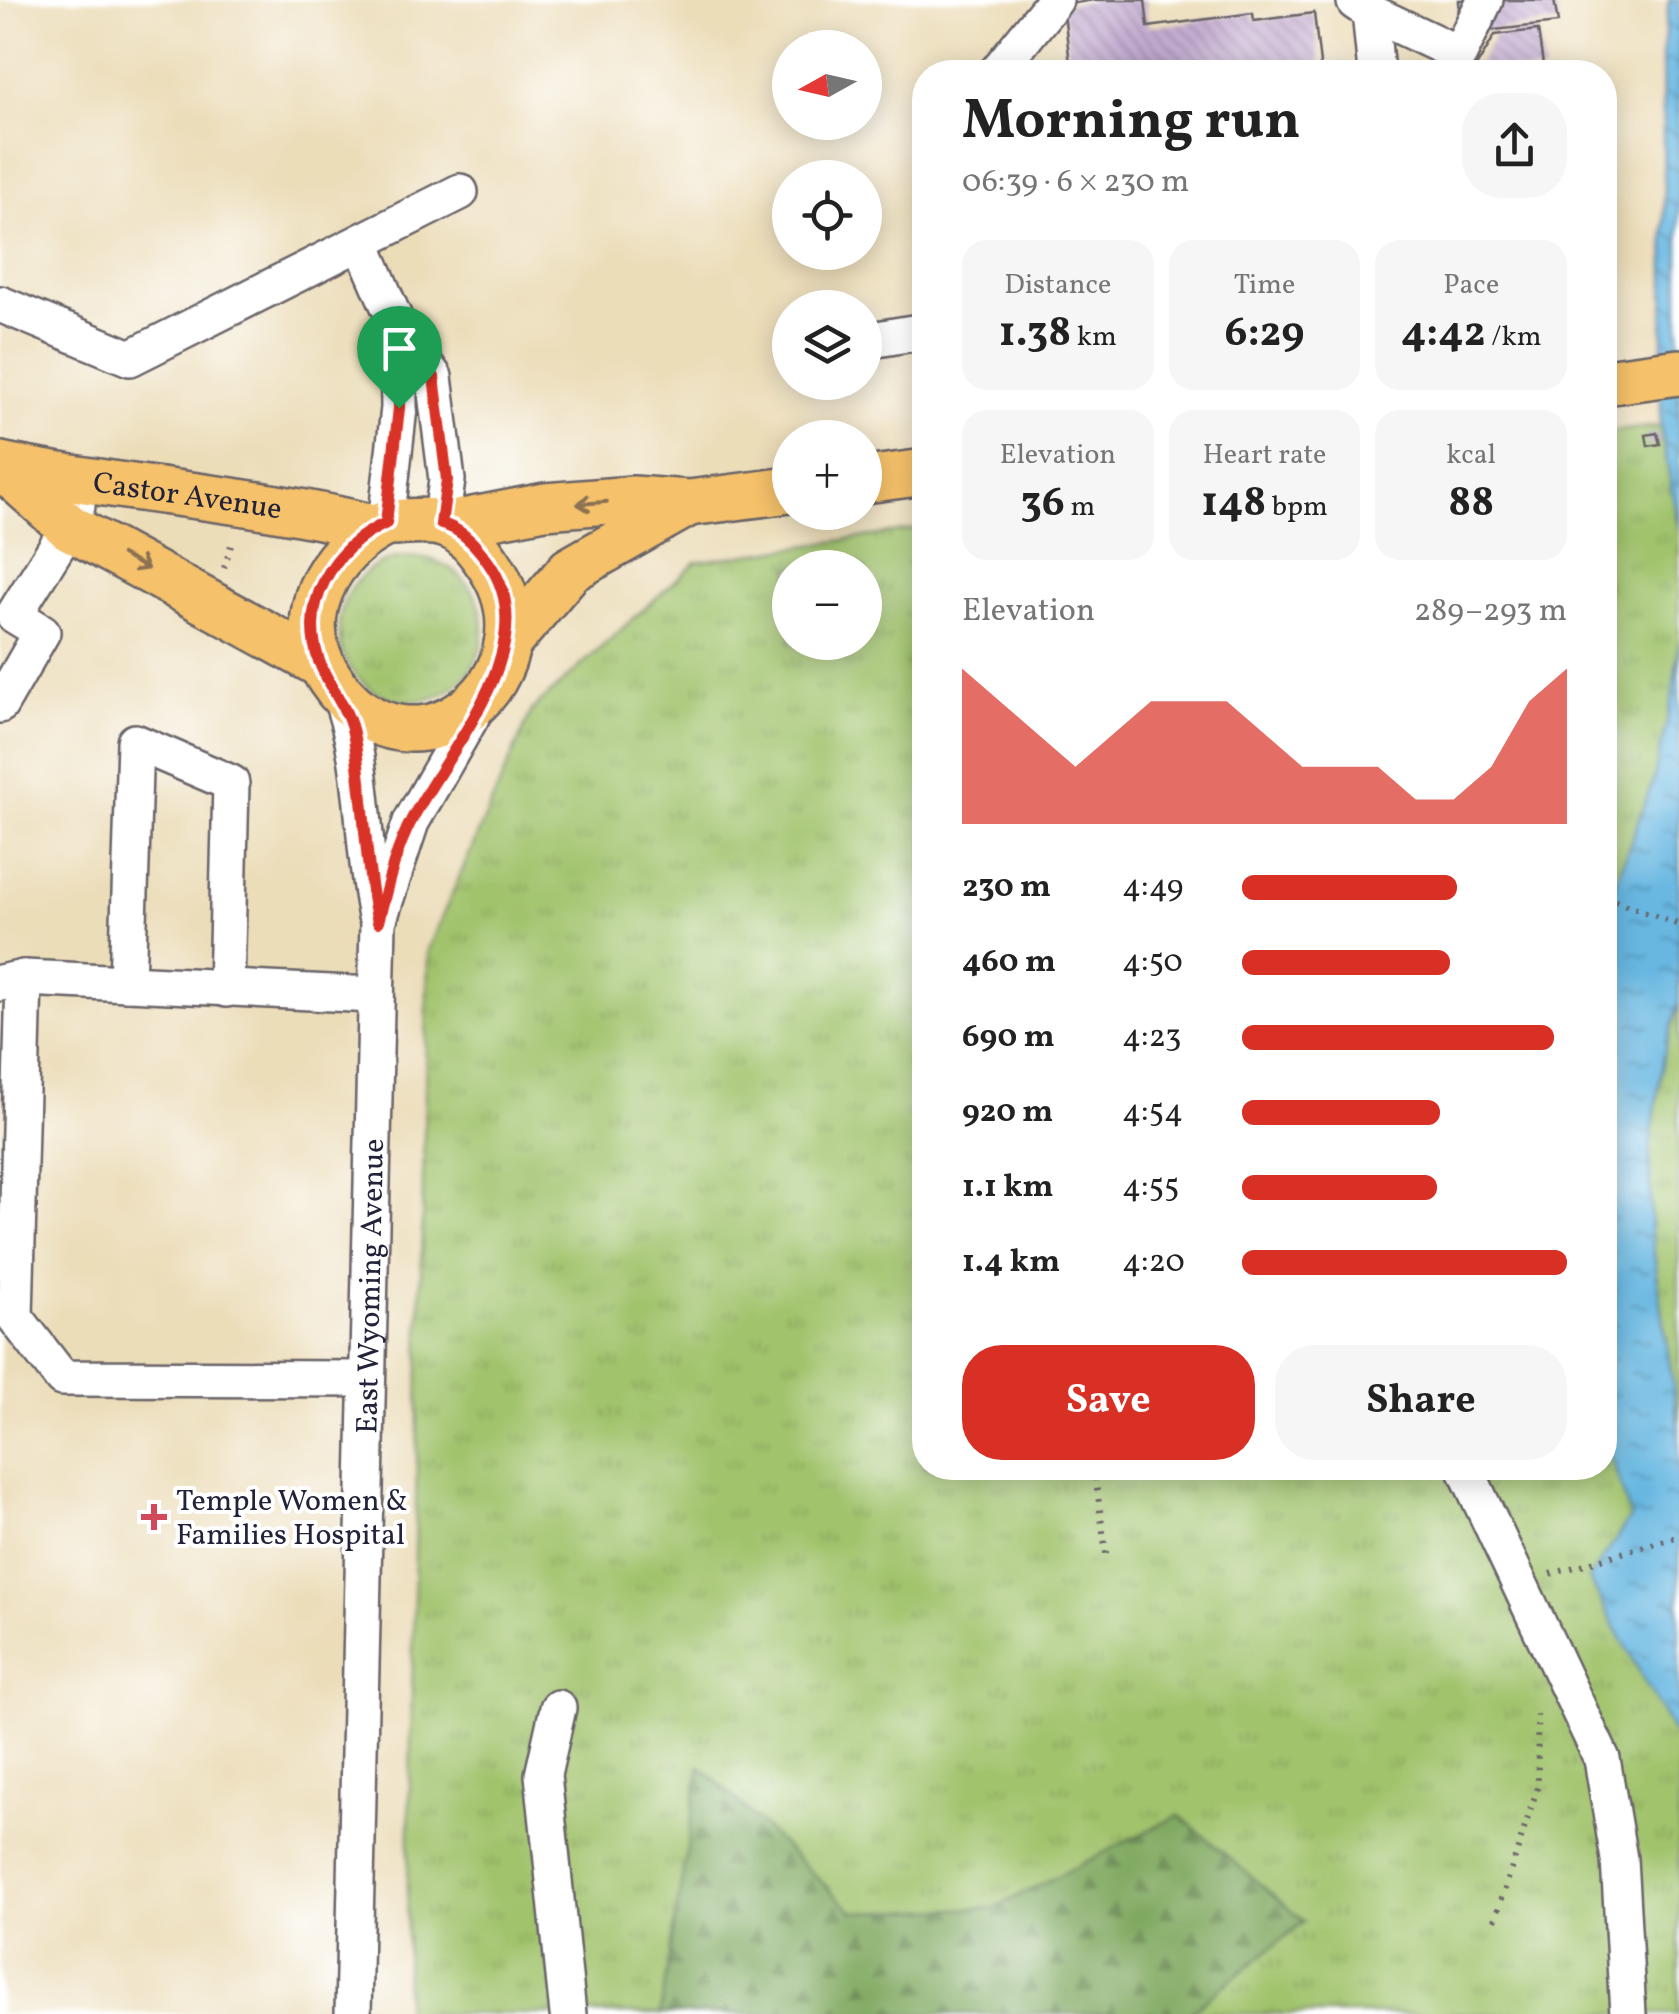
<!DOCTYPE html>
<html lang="en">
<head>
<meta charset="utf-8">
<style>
	:root { --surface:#fff; --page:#f6f6f6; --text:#222; --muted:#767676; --accent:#d93025 }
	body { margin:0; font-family:Vollkorn,serif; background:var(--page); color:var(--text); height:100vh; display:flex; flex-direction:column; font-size:38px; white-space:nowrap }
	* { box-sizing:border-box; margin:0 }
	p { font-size:32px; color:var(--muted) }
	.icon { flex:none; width:55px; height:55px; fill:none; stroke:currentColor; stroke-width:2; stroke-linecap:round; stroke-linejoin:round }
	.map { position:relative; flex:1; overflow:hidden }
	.side { position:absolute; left:912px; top:60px; width:705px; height:1420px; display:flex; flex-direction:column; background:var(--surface); border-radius:40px; box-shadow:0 5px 25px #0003 }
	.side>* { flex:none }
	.needle { width:65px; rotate:262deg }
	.controls { position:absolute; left:772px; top:30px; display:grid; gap:20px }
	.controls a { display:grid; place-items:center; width:110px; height:110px; border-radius:50%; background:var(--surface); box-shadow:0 5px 25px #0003; font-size:50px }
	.pin { position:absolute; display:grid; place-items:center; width:85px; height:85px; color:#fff; margin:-102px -42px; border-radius:50% 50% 50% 0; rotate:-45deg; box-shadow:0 0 10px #0007 }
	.pin .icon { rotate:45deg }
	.round { display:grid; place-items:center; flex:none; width:105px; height:105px; border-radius:40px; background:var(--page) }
	.head { display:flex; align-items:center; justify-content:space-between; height:170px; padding:0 50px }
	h1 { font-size:55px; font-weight:700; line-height:75px }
	.stats { display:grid; grid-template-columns:repeat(3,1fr); gap:15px; height:170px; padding:10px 50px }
	.stats div { display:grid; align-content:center; border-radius:25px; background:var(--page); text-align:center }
	.stats b { font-size:42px; font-weight:700 }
	.stats small { font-size:28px; font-weight:400 }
	.stats p { font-size:28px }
	.chart { height:280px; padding:20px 50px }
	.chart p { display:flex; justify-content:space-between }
	.chart svg { width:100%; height:180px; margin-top:10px; fill:var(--accent); opacity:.7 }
	.primary-button { display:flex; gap:20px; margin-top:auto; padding:20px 50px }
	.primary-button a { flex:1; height:115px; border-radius:40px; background:var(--accent); color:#fff; font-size:40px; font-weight:700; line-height:115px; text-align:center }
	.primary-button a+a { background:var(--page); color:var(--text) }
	ul { padding:0 50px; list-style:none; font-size:32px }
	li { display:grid; grid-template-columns:160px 120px 1fr; align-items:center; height:75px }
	li i { height:25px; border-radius:12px; background:var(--accent) }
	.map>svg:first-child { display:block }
	.grass { fill:url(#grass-tufts); stroke:#627254; stroke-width:2.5; fill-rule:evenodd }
	.forest { fill:url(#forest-firs); stroke:#51664e; stroke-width:2.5 }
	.water { fill:url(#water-ripples); stroke:#446c8e; stroke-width:2.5 }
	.building { fill:url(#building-back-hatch) }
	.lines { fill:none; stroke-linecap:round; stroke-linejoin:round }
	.minor-casing { stroke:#696367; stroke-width:40 }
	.major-casing { stroke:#696367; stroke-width:50 }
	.path { stroke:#696367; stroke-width:6; stroke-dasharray:2.5 8; stroke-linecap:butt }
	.minor { stroke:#fff; stroke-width:35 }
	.major { stroke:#f5c16b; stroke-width:45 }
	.oneway { stroke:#8c7253 }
	.route-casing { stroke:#fff; stroke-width:20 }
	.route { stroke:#d93025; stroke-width:12 }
	.poi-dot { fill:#d1495b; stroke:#fff; stroke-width:4 }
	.labels { text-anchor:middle; stroke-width:8; stroke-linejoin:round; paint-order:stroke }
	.street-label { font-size:30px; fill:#22223b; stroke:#fff }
	.poi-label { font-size:30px; fill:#22223b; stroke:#fff; text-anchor:start }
</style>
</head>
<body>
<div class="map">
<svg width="1679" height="2014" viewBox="0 0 1679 2014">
	<defs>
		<pattern id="grass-tufts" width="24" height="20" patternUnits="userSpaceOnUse" patternTransform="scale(2.5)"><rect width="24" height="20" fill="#a1c36c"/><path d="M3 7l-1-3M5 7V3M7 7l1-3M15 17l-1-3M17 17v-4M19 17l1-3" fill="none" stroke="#8aa75e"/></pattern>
		<pattern id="forest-firs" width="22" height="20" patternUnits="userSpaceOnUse" patternTransform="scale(2.5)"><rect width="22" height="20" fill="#80a960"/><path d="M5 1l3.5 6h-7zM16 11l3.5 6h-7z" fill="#688950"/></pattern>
		<pattern id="water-ripples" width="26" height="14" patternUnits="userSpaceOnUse" patternTransform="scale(2.5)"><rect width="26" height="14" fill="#67b7e1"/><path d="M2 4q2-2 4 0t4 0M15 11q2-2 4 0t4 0" fill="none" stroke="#5494b8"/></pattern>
		<pattern id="building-back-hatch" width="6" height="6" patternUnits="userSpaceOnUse" patternTransform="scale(2.5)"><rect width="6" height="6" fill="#c0a7ce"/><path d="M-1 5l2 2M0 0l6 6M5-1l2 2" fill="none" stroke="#9c88a8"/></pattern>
	</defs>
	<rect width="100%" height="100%" fill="#fff"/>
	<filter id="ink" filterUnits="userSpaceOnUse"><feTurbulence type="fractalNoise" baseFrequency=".01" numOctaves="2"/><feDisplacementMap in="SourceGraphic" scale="20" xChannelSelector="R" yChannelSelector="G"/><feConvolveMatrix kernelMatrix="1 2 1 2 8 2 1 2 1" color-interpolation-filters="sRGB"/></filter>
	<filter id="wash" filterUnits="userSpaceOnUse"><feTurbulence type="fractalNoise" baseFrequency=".0048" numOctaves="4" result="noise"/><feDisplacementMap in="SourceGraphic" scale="40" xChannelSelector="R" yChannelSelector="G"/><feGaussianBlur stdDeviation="2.25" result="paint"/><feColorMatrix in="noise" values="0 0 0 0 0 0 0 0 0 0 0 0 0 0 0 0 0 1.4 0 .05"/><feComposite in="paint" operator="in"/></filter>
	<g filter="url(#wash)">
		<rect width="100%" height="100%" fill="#ecddb9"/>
		<g class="grass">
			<path d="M1679,424V2014H405L428,949L532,710L696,562L925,528V1468H1605V432ZM790,568H865V642H790Z"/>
			<circle cx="411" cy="629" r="72"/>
		</g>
		<polygon class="forest" points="700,1766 853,1912 994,1908 1179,1815 1304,1922 1188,2014 660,2014"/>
		<g class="water">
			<polygon points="1669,0 1679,0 1679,530 1660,425 1665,278 1662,56"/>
			<polygon points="1679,644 1679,1001 1663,1057 1650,1149 1651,1232 1679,1428 1679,1744 1589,1579 1631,1517 1605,1439 1605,912 1654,778 1673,693"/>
		</g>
		<g id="blocks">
			<g class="building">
				<polygon points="1094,0 1145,0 1148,27 1253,13 1254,21 1314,13 1321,72 1071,72 1063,5"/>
				<polygon points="1459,0 1554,0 1558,23 1458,34"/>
				<polygon points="1538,30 1544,72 1473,72 1495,35"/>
				<polygon points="1657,433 1660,444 1648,446 1646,435"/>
			</g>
		</g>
	</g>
	<g filter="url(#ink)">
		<use href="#blocks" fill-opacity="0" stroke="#696367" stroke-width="2.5"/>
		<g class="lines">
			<defs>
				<g id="minor">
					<polyline points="1355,2 1370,12 1376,72"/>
					<polyline points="1370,12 1459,54 1485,0"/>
					<polyline points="997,72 1055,0"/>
					<polyline points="361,242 398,327 434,377 447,480 441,524"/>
					<polyline points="0,304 130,358 460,192"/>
					<polyline points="865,341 925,331"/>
					<polyline points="386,523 399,408 398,327"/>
					<path d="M339,693C367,764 360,842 376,916"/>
					<polyline points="0,705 42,632 14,615 69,527 77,506"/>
					<polyline points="24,978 15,1317 62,1378 365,1379"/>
					<polyline points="0,983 24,978 373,995"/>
					<polyline points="127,983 135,742 231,783 226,989"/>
					<polyline points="1465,1468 1602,1759 1619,1859 1628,2014"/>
					<polyline points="558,1708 543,1775 568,2014"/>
					<path id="s1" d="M353,2014L378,922L411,822L479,703"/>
				</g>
				<g id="major">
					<polyline points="1605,382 1679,372"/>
					<path id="s2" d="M0,465C124,491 251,497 374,528"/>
					<polyline points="0,465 69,527 320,664"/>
					<polyline points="865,480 925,472"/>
					<path d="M386,523C404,523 430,518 447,525C463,530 477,547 486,560C567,671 413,803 330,679C290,619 327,551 386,523Z"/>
					<polyline points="447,525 545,506 633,499 689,503 790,490"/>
					<polyline points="507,644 570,570 687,504"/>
				</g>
			</defs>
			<use href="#minor" class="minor-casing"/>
			<use href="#major" class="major-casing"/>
			<g class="path">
				<polyline points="224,568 232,542"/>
				<polyline points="1605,897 1679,925"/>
				<polyline points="1094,1468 1107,1560"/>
				<polyline points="1551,1574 1679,1536"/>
				<polyline points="1495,1920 1538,1786 1537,1711"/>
			</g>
			<use href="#minor" class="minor"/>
			<use href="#major" class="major"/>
		</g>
		<defs><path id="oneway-shaft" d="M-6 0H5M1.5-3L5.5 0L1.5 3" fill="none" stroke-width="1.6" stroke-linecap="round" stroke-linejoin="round" transform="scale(2.5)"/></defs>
		<g class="oneway">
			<use href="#oneway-shaft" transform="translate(592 503) rotate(175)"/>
			<use href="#oneway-shaft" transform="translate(135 562) rotate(28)"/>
		</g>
	</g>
	<g class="lines" filter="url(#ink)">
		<defs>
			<path id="route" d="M398,327L434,377L447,480L441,524C460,528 477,546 488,562C547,644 450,746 412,819C395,851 387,887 378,922C364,861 365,799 354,738C349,708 329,688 319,661C299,602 333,548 386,523L399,408Z"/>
		</defs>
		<use href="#route" class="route-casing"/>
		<use href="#route" class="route"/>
	</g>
	<path class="poi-dot" d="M149 1502h10v10h10v10h-10v10h-10v-10h-10v-10h10z"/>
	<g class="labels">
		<g class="street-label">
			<text dy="10" stroke="none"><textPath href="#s2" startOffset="190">Castor Avenue</textPath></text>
			<text dy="10" stroke="none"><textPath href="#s1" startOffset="728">East Wyoming Avenue</textPath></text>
		</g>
		<g class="poi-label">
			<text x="176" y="1510">Temple Women &amp;<tspan x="176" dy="34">Families Hospital</tspan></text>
		</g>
	</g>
</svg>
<div class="controls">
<a><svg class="needle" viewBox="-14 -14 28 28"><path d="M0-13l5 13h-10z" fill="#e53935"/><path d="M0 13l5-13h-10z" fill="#767676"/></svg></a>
<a><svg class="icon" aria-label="locate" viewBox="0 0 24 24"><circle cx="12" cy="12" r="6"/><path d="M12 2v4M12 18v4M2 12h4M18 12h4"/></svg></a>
<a><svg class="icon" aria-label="layers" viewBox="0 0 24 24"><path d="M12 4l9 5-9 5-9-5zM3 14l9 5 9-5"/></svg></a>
<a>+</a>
<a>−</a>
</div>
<div class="pin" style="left:399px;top:408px;background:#1e9e55"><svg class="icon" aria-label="arrive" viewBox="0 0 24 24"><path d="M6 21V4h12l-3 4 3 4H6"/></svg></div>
<section class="side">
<div class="head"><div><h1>Morning run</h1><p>06:39 · 6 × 230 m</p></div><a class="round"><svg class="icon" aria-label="share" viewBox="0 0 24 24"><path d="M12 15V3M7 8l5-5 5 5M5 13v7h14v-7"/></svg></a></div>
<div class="stats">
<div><p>Distance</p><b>1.38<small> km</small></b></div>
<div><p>Time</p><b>6:29</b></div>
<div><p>Pace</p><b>4:42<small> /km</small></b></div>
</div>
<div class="stats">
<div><p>Elevation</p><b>36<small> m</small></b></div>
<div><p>Heart rate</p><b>148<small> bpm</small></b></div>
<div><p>kcal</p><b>88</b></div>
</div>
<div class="chart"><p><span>Elevation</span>289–293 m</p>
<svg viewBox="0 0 160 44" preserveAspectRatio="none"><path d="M0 44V6L10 14L20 22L30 30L40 22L50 14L60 14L70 14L80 22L90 30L100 30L110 30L120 38L130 38L140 30L150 14L160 6V44z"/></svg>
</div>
<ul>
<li><b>230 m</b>4:49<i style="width:66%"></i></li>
<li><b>460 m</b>4:50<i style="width:64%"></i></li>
<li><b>690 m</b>4:23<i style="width:96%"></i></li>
<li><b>920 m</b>4:54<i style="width:61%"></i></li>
<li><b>1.1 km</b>4:55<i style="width:60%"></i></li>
<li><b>1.4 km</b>4:20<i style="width:100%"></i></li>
</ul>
<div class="primary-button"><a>Save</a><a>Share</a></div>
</section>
</div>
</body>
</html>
